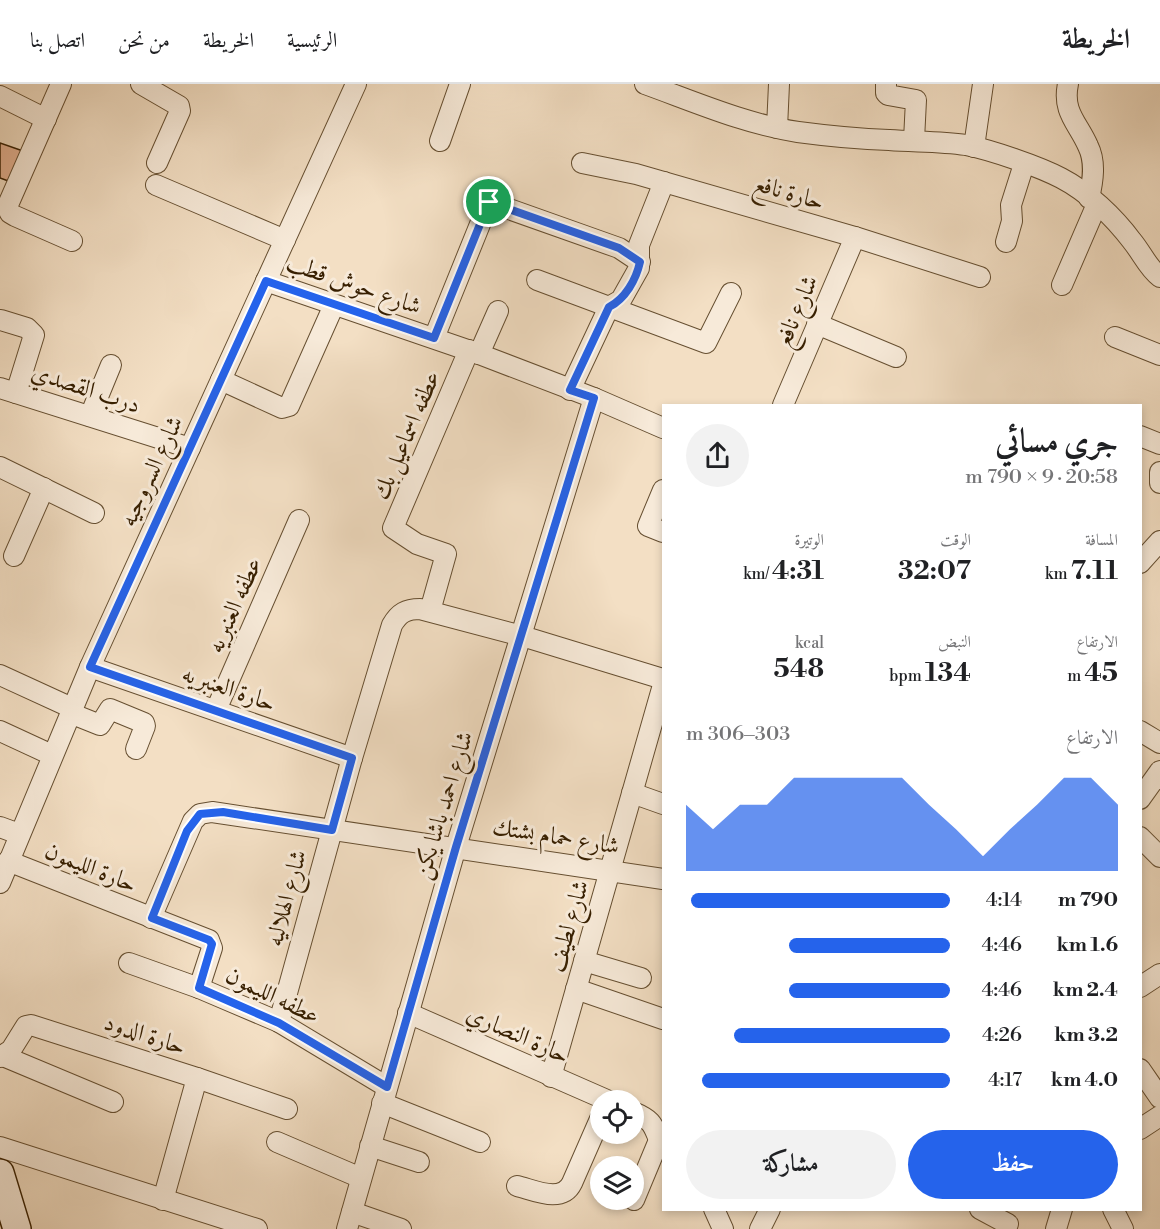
<!DOCTYPE html>
<html lang="ar">
<head>
<meta charset="utf-8">
<style>
	:root { --surface:#fff; --page:#f2f2f2; --text:#202124; --muted:#757577; --line:#e0e0e0; --accent:#2563eb }
	body { margin:0; font-family:"Libre Bodoni",Amiri,serif; background:var(--page); color:var(--text); direction:rtl; height:100vh; display:flex; flex-direction:column; font-size:22px; white-space:nowrap }
	* { box-sizing:border-box; margin:0 }
	p { font-size:20px; color:var(--muted) }
	.icon { flex:none; width:33px; height:33px; fill:none; stroke:currentColor; stroke-width:2; stroke-linecap:round; stroke-linejoin:round }
	.map { position:relative; flex:1; overflow:hidden; direction:ltr }
	.panel { position:absolute; left:662px; top:320px; width:480px; height:807px; display:flex; flex-direction:column; background:var(--surface); border-radius:0px; box-shadow:0 3px 9px #0003; direction:rtl }
	.panel>* { flex:none }
	.fabs { position:absolute; left:590px; top:1006px; display:grid; gap:12px }
	.fabs a { display:grid; place-items:center; width:54px; height:54px; border-radius:50%; background:var(--surface); box-shadow:0 3px 9px #0003; font-size:30px }
	.pin { position:absolute; display:grid; place-items:center; width:51px; height:51px; color:#fff; margin:-26px; border:3px solid #fff; border-radius:50%; box-shadow:0 2px 6px #0007 }
	.round { display:grid; place-items:center; flex:none; width:63px; height:63px; border-radius:32px; background:var(--page) }
	.summary { display:flex; align-items:center; justify-content:space-between; height:102px; padding:0 24px }
	h1 { font-size:33px; font-weight:800; line-height:45px }
	.metrics { display:grid; grid-template-columns:repeat(3,1fr); gap:9px; height:102px; padding:6px 24px }
	.metrics div { display:grid; align-content:center }
	.metrics b { font-size:26px; font-weight:800 }
	.metrics small { font-size:16px; font-weight:400 }
	.metrics p { font-size:16px }
	.chart { height:168px; padding:12px 24px }
	.chart p { display:flex; justify-content:space-between }
	.chart svg { width:100%; height:108px; margin-top:6px; fill:var(--accent); opacity:.7 }
	.button { display:flex; gap:12px; margin-top:auto; padding:12px 24px }
	.button a { flex:1; height:69px; border-radius:36px; background:var(--accent); color:#fff; font-size:24px; font-weight:800; line-height:69px; text-align:center }
	.button a+a { background:var(--page); color:var(--text) }
	ul { padding:0 24px; list-style:none; font-size:20px }
	li { display:grid; grid-template-columns:96px 72px 1fr; align-items:center; height:45px }
	li i { height:15px; border-radius:8px; background:var(--accent) }
	header { display:flex; align-items:center; gap:36px; box-sizing:border-box; height:84px; padding:0 30px; background:var(--surface); border-bottom:2px solid var(--line) }
	header strong { font-size:28px }
	nav { display:flex; gap:33px; margin-inline-start:auto; font-size:21px }
	.map>svg:first-child { display:block }
	.building { fill:#e4b292; stroke:#371f00; stroke-width:1.5 }
	.lines { fill:none; stroke-linecap:round; stroke-linejoin:round }
	.minor-casing { stroke:#664f31; stroke-width:22 }
	.secondary-casing { stroke:#371f00; stroke-width:30 }
	.minor { stroke:#f7ead9; stroke-width:20 }
	.secondary { stroke:#f7ead9; stroke-width:27 }
	.route-casing { stroke:#fff; stroke-width:12 }
	.route { stroke:#2563eb; stroke-width:8 }
	.labels { text-anchor:middle; stroke-width:6; stroke-linejoin:round; paint-order:stroke }
	.street-label { font-size:24px; fill:#371f00; stroke:#f7ead9 }
</style>
</head>
<body>
<header>
<strong>الخريطة</strong>
<nav><a>الرئيسية</a><a>الخريطة</a><a>من نحن</a><a>اتصل بنا</a></nav>
</header>
<div class="map">
<svg width="1160" height="1145" viewBox="0 0 1160 1145">
	<rect width="100%" height="100%" fill="#f3dfc4"/>
	<filter id="stains"><feTurbulence type="fractalNoise" baseFrequency=".00333" numOctaves="4"/><feColorMatrix values="0 0 0 0 .2 0 0 0 0 .09 0 0 0 0 .02 0 0 0 .5 -.17"/></filter>
	<radialGradient id="worn" r=".72"><stop offset=".6" stop-color="#630" stop-opacity="0"/><stop offset="1" stop-color="#630" stop-opacity=".3"/></radialGradient>
	<polygon class="building" points="0,59 23,67 11,98 0,94"/>
	<g class="lines">
		<defs>
			<g id="minor">
				<polyline points="61,0 7,123 10,129 15,132 72,157"/>
				<polyline points="141,0 179,22 180,27 157,79"/>
				<path d="M645,0C695,18 745,40 798,48C828,52 858,55 889,56C915,58 940,57 966,61C991,66 1038,82 1061,94C1088,108 1114,133 1132,157C1142,169 1148,184 1160,193"/>
				<polyline points="886,0 886,9 888,11 916,16 914,56"/>
				<path d="M1068,0C1062,28 1078,39 1088,62C1096,78 1093,97 1089,114"/>
				<polyline points="0,12 46,35"/>
				<polyline points="777,44 779,0"/>
				<polyline points="440,57 460,0"/>
				<polyline points="974,63 983,0"/>
				<polyline points="582,79 636,90 855,153 980,193"/>
				<polyline points="156,101 285,156"/>
				<polyline points="1006,158 1012,137 1011,121 1024,80"/>
				<polyline points="537,196 706,259 731,209"/>
				<polyline points="266,197 479,270 594,314 663,344"/>
				<polyline points="1062,201 1097,120"/>
				<polyline points="1,236 27,244 34,251 16,309"/>
				<polyline points="817,240 896,273"/>
				<polyline points="1115,253 1160,271"/>
				<polyline points="434,254 489,118 619,164 640,178"/>
				<polyline points="479,270 498,227"/>
				<polyline points="221,296 282,324 289,322 334,221"/>
				<polyline points="0,304 190,364"/>
				<polyline points="570,306 609,223 621,216 639,184 639,161 664,98"/>
				<polyline points="783,321 855,153"/>
				<polyline points="90,332 111,281"/>
				<polyline points="1140,352 1160,360"/>
				<polyline points="0,383 94,429"/>
				<polyline points="1160,388 1160,399"/>
				<polyline points="663,406 648,442 663,448"/>
				<polyline points="14,472 44,404"/>
				<polyline points="1140,479 1160,457"/>
				<polyline points="430,527 446,470 417,460 393,444 469,266"/>
				<polyline points="90,583 352,674"/>
				<polyline points="0,591 72,624"/>
				<polyline points="216,626 299,436"/>
				<polyline points="70,629 100,641 110,625 144,639 145,642 136,665"/>
				<polyline points="0,647 52,671"/>
				<polyline points="1140,647 1160,659"/>
				<polyline points="632,709 663,720"/>
				<polyline points="1140,715 1160,687"/>
				<polyline points="0,743 19,750"/>
				<polyline points="1140,753 1160,773"/>
				<polyline points="8,777 209,856 212,864 199,904"/>
				<polyline points="0,799 90,583 356,0"/>
				<polyline points="151,834 193,737 200,730 212,728 663,795"/>
				<polyline points="584,877 641,894"/>
				<polyline points="129,879 199,904 279,938 387,1003"/>
				<polyline points="1140,903 1160,890"/>
				<polyline points="576,905 663,935"/>
				<polyline points="408,929 609,1017"/>
				<path d="M279,938L352,674L392,541C399,529 406,525 420,525L522,552L663,595"/>
				<polyline points="3,972 113,1018"/>
				<polyline points="0,973 11,966 26,942 31,941 197,994 287,1025"/>
				<polyline points="1140,985 1160,1014"/>
				<polyline points="551,993 663,601"/>
				<polyline points="382,1019 480,1058"/>
				<path d="M633,1028C657,1038 652,1043 663,1064"/>
				<polyline points="1140,1045 1160,1032"/>
				<polyline points="277,1058 361,1094"/>
				<polyline points="370,1062 419,1078"/>
				<polyline points="0,1063 257,1145"/>
				<path d="M517,1102C534,1106 562,1120 572,1099L600,1035"/>
				<polyline points="163,1116 197,994"/>
				<polyline points="634,1116 659,1056"/>
				<polyline points="714,1125 723,1145"/>
				<polyline points="980,1125 1008,1140"/>
				<polyline points="1113,1125 1123,1145"/>
				<polyline points="352,1128 401,1145"/>
				<polyline points="347,1145 456,763 594,314"/>
				<polyline points="760,1145 770,1125"/>
				<polyline points="1056,1145 1062,1125"/>
			</g>
			<polyline id="secondary" points="0,1089 17,1145"/>
		</defs>
		<use href="#minor" class="minor-casing"/>
		<use href="#secondary" class="secondary-casing"/>
		<use href="#minor" class="minor"/>
		<use href="#secondary" class="secondary"/>
	</g>
	<g class="lines">
		<defs>
			<path id="route" d="M489,118L619,164L640,178C636,196 625,215 609,223L570,306L594,314L456,763L387,1003L279,939L199,904L212,860L209,856L152,834L187,747L200,730L223,728L332,746L352,674L90,583L266,197L434,254Z"/>
		</defs>
		<use href="#route" class="route-casing"/>
		<use href="#route" class="route"/>
	</g>
	<g class="labels">
		<g class="street-label">
			<text transform="translate(789 108) rotate(16)" y="8">حارة نافع</text>
			<text transform="translate(354 200) rotate(19)" y="8">شارع حوش قطب</text>
			<text transform="translate(796 227) rotate(-67)" y="8">شارع نافع</text>
			<text transform="translate(86 304) rotate(18)" y="8">درب القصدي</text>
			<text transform="translate(406 351) rotate(-67)" y="8">عطفه اسماعيل بك</text>
			<text transform="translate(151 387) rotate(-65)" y="8">شارع السروجيه</text>
			<text transform="translate(234 521) rotate(-66)" y="8">عطفه العنبريه</text>
			<text transform="translate(229 604) rotate(19)" y="8">حارة العنبريه</text>
			<text transform="translate(443 721) rotate(-73)" y="8">شارع احمد باشا يكن</text>
			<text transform="translate(556 752) rotate(9)" y="8">شارع حمام بشتك</text>
			<text transform="translate(91 783) rotate(22)" y="8">حارة الليمون</text>
			<text transform="translate(286 814) rotate(-75)" y="8">شارع الهلاليه</text>
			<text transform="translate(568 842) rotate(-74)" y="8">شارع لطيف</text>
			<text transform="translate(273 911) rotate(26)" y="8">عطفه الليمون</text>
			<text transform="translate(145 950) rotate(18)" y="8">حارة الدود</text>
			<text transform="translate(518 950) rotate(24)" y="8">حارة النصاري</text>
		</g>
	</g>
	<rect width="100%" height="100%" filter="url(#stains)"/>
	<rect width="100%" height="100%" fill="url(#worn)"/>
</svg>
<div class="fabs">
<a><svg class="icon" aria-label="locate" viewBox="0 0 24 24"><circle cx="12" cy="12" r="6"/><path d="M12 2v4M12 18v4M2 12h4M18 12h4"/></svg></a>
<a><svg class="icon" aria-label="layers" viewBox="0 0 24 24"><path d="M12 4l9 5-9 5-9-5zM3 14l9 5 9-5"/></svg></a>
</div>
<div class="pin" style="left:489px;top:118px;background:#1e9e55"><svg class="icon" aria-label="arrive" viewBox="0 0 24 24"><path d="M6 21V4h12l-3 4 3 4H6"/></svg></div>
<section class="panel">
<div class="summary"><div><h1>جري مسائي</h1><p>20:58 · 9 × 790 m</p></div><a class="round"><svg class="icon" aria-label="share" viewBox="0 0 24 24"><path d="M12 15V3M7 8l5-5 5 5M5 13v7h14v-7"/></svg></a></div>
<div class="metrics">
<div><p>المسافة</p><b>7.11<small> km</small></b></div>
<div><p>الوقت</p><b>32:07</b></div>
<div><p>الوتيرة</p><b>4:31<small> /km</small></b></div>
</div>
<div class="metrics">
<div><p>الارتفاع</p><b>45<small> m</small></b></div>
<div><p>النبض</p><b>134<small> bpm</small></b></div>
<div><p>kcal</p><b>548</b></div>
</div>
<div class="chart"><p><span>الارتفاع</span>303–306 m</p>
<svg viewBox="0 0 160 44" preserveAspectRatio="none"><path d="M0 44V17L10 27L20 17L30 17L40 6L50 6L60 6L70 6L80 6L90 17L100 27L110 38L120 27L130 17L140 6L150 6L160 17V44z"/></svg>
</div>
<ul>
<li><b>790 m</b>4:14<i style="width:98%"></i></li>
<li><b>1.6 km</b>4:46<i style="width:61%"></i></li>
<li><b>2.4 km</b>4:46<i style="width:61%"></i></li>
<li><b>3.2 km</b>4:26<i style="width:82%"></i></li>
<li><b>4.0 km</b>4:17<i style="width:94%"></i></li>
</ul>
<div class="button"><a>حفظ</a><a>مشاركة</a></div>
</section>
</div>
</body>
</html>
